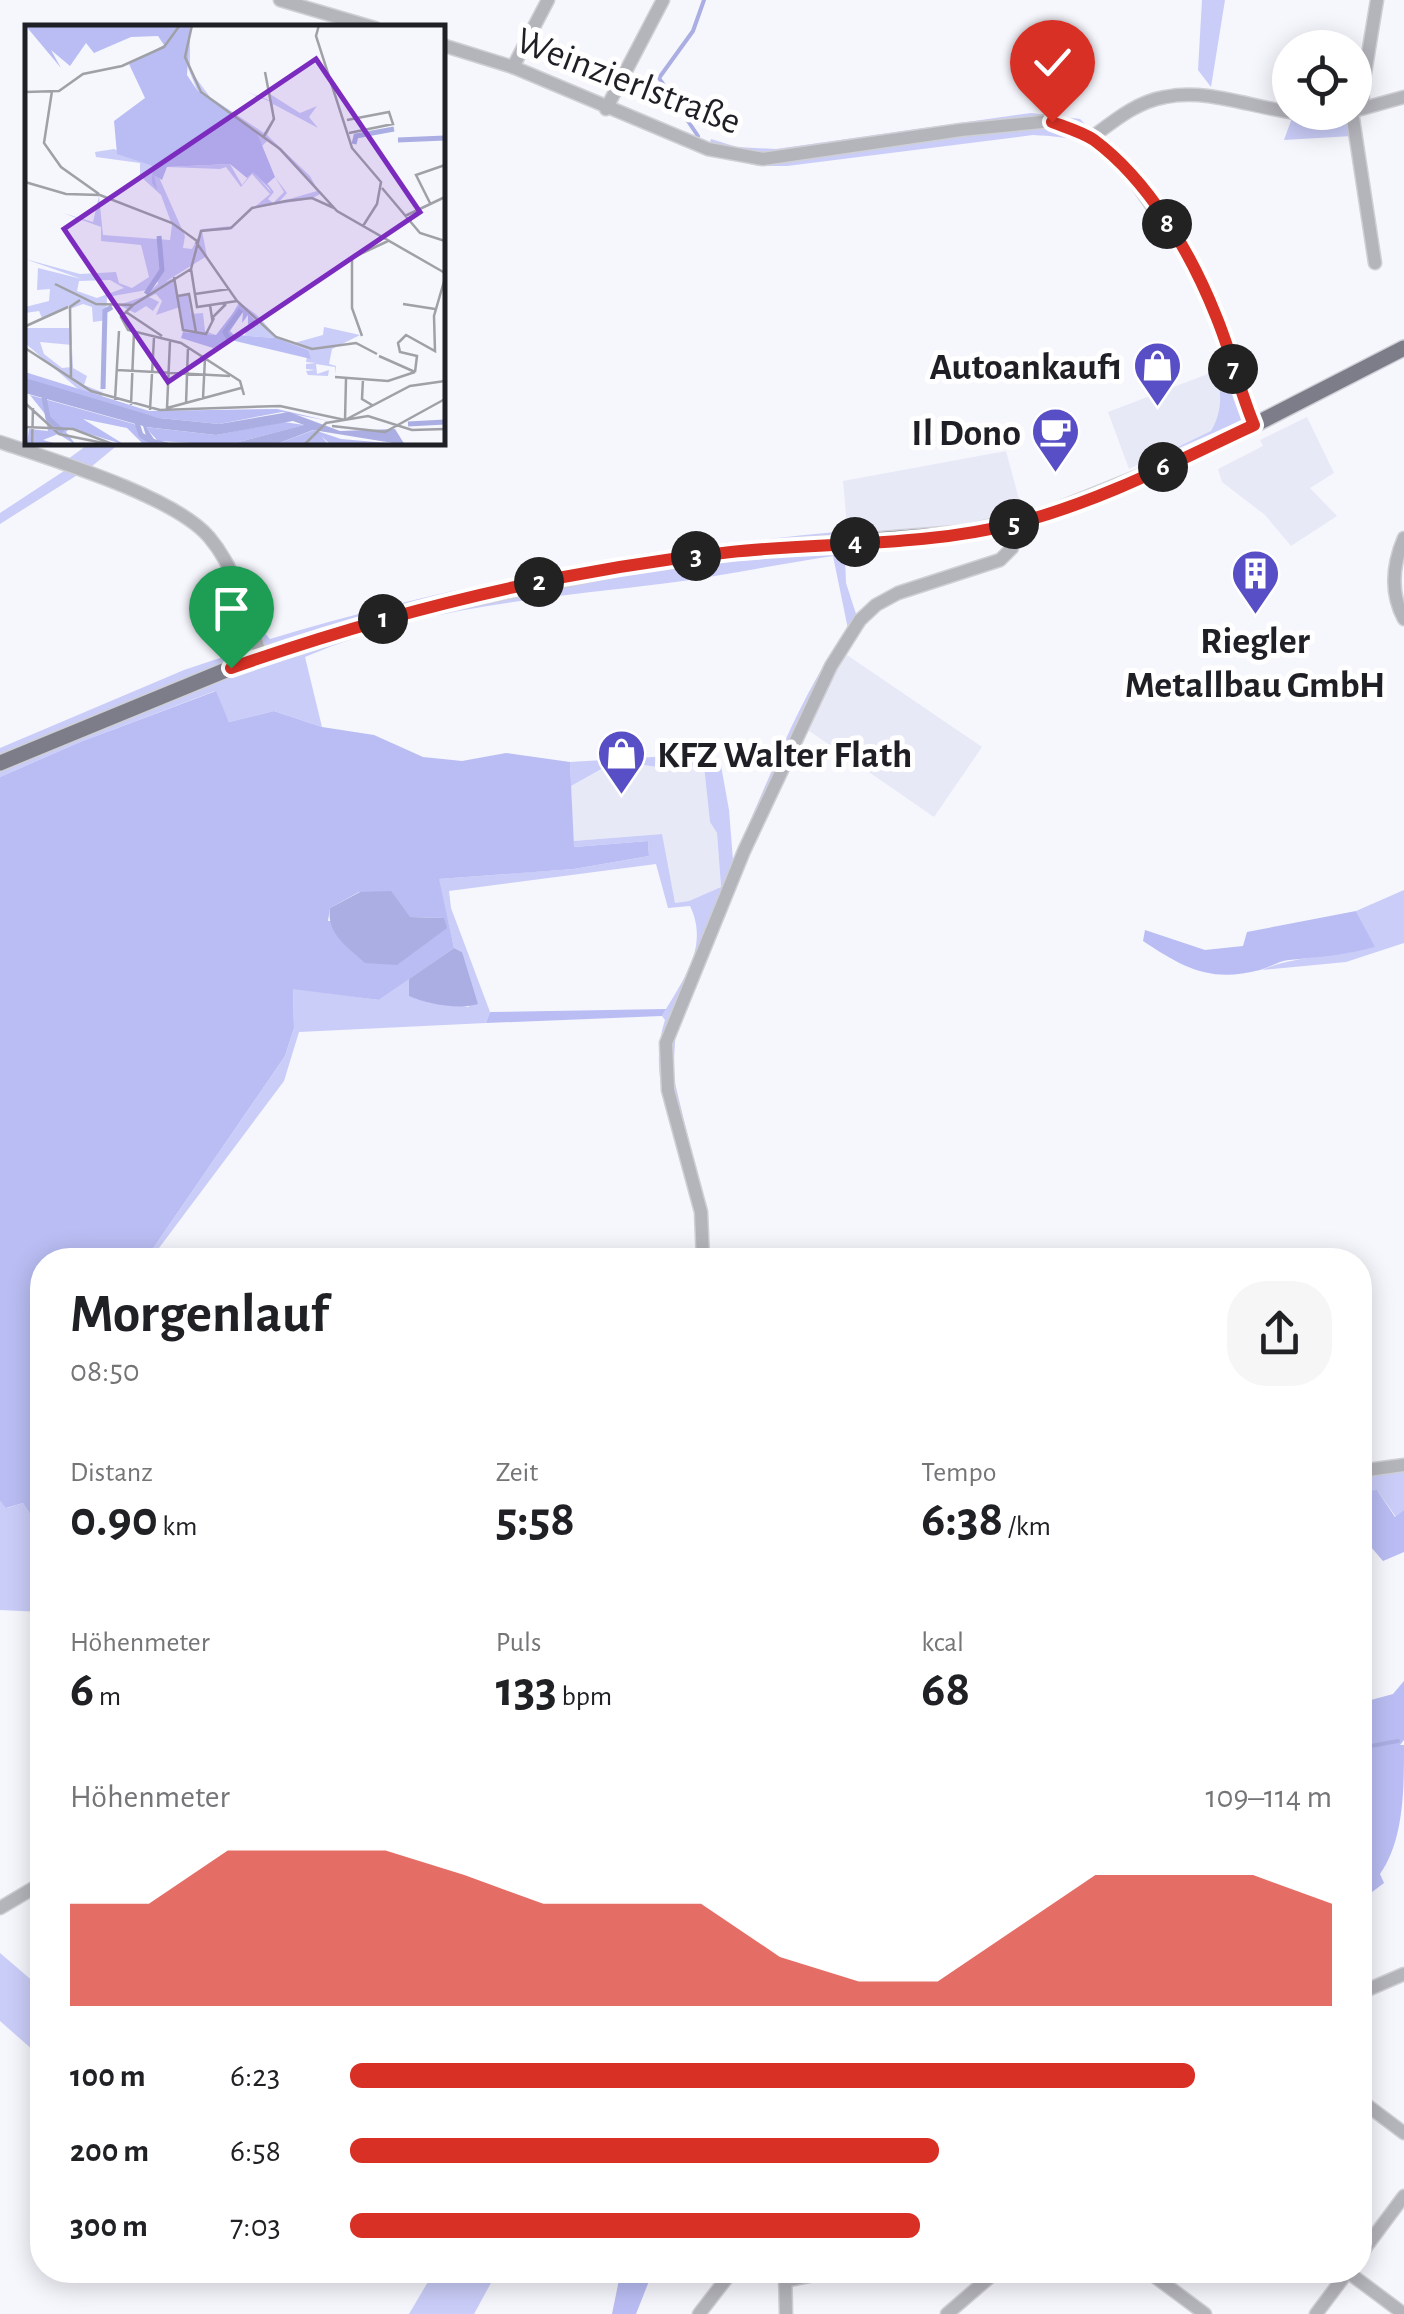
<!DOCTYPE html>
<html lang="de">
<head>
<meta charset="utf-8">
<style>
	:root { --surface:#fff; --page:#f6f6f6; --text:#202124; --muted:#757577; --accent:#d93025 }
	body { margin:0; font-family:"Alegreya Sans",sans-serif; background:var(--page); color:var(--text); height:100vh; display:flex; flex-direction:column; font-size:38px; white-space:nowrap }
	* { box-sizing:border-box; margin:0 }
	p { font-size:32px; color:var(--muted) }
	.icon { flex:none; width:55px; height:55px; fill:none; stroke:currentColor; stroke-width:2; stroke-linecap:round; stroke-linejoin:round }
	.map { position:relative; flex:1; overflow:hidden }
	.drawer { position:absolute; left:30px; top:1248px; width:1342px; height:1035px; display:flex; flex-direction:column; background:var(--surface); border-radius:40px; box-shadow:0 5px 25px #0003 }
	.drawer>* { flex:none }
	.tools { position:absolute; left:1272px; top:30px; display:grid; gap:20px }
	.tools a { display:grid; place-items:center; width:100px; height:100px; border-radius:50%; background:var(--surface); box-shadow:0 5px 25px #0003; font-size:50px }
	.pin { position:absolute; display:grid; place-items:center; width:85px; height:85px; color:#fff; margin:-102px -42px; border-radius:50% 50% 50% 0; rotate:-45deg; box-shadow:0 0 10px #0007 }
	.pin .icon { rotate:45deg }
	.km { position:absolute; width:50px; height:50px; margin:-25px; border-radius:50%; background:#222; color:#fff; font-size:28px; line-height:50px; text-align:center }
	.round { display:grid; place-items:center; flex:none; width:105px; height:105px; border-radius:40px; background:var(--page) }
	.head { display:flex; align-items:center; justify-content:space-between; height:170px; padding:0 40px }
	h1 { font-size:55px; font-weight:700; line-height:75px }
	.metrics { display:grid; grid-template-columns:repeat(3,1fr); gap:15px; height:170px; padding:10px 40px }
	.metrics div { display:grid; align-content:center }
	.metrics b { font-size:50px; font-weight:700 }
	.metrics small { font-size:28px; font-weight:400 }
	.metrics p { font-size:28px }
	.chart { height:280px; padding:20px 40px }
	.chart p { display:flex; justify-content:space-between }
	.chart svg { width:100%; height:180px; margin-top:10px; fill:var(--accent); opacity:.7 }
	ul { padding:0 40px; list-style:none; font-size:32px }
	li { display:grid; grid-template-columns:160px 120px 1fr; align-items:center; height:75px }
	li i { height:25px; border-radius:12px; background:var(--accent) }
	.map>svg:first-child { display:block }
	.built { fill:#e7e9f7 }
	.green { fill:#cacdf8 }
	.forest { fill:#b9bdf3; fill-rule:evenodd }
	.water { fill:#aaaee2 }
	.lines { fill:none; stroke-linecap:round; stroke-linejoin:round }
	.stream { stroke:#aaaee2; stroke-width:4 }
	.minor-casing { stroke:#cfcfd6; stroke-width:15 }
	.major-casing { stroke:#cfcfd6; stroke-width:18 }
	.minor { stroke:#b4b4bb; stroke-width:12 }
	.major { stroke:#7c7d89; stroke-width:15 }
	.route-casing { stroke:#fff; stroke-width:20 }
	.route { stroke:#d93025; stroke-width:12 }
	.labels { text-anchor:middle; stroke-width:10; stroke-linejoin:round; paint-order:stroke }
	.street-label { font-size:38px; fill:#1f2026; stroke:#fff }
	.poi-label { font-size:38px; font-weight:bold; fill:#1f2026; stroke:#fff; text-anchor:end }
	.inset-river { fill:none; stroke:#aaaee2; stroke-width:5 }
	.inset-road { fill:none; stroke:#a0a0a7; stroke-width:2.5 }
	.view { fill:#7b2cbf; fill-opacity:0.15; stroke:#7b2cbf; stroke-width:5 }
	.inset-edge { fill:none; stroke:#1f2026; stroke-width:5 }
</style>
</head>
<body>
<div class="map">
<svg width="1404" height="2314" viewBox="0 0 1404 2314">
	<rect width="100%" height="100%" fill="#f6f6fd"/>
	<g class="built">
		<polygon points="1226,367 1236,420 1129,469 1108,412"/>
		<polygon points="1307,417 1334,473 1310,488 1337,516 1291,546 1265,515 1222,482 1218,469 1263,446 1260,440"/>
		<polygon points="1006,451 1023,514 997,523 848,537 843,481"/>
		<polygon points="844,653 982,747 934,817 805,728"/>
		<polygon points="617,761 671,769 704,766 710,822 717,833 721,887 689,901 675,903 661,834 573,841 571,786"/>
	</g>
	<g class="green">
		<polygon points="1202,0 1225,0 1211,87 1198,70"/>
		<path d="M1031,113L1080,119L1143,183L1185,243L1252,409L1245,419L1138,466L1211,431C1223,411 1222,390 1215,369L1225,364C1201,293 1170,224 1116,169C1107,161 1097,149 1087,144C1070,137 1051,136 1033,135L787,166H758L707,153L711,139L737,147L776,149Z"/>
		<polygon points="1292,118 1315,121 1348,119 1352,136 1284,140"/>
		<path d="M90,443H120L91,467L208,530L234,561L262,630L270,639C463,581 647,549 847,531L848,537L867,553L845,559L846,583L857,617L844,653L774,797L676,1027L673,1075L709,1223V1260H694C709,1179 638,1101 665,1020L662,1016C682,981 710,947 690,906L668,908L656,864L449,891L451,908L490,1012L486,1023L299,1032L284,1081L150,1260H145L285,1056L294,1028L293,988L379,1000L409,979V996L469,1007L462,952L454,948L438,879L574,869L649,856L648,841L574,847L573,841L662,834L675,903L689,901L721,887L717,833L710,822L704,766L671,769L616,761L571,786L570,762L703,754L720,760L729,810L733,860C768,783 798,697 848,629L833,556C778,564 723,576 668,583C540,599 426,605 305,657L322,727L274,711L229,722L215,691L80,742L0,777V748L184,670L247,649C248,628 241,609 232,590C225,571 216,551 202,536C174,506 116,489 79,474L0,524V513L64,471L18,454L68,459Z"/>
		<path d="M1404,890V943L1346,962L1262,970C1296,955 1336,957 1374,947L1356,911Z"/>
		<polygon points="1404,1461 1404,1510 1396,1517 1377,1490 1360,1491 1360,1467"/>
		<polygon points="0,1501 7,1508 23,1503 42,1533 42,1612 0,1610"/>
		<polygon points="0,1953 42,1989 42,2058 0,2021"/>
		<polygon points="435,2270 498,2270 474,2314 409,2314"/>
	</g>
	<g class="forest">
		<path d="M216,691L229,722L274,711L322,727L374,735L423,757L462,761L506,753L570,762L574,847L648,841L649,856L574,869L439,879L454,948L379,1000L293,989L294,1028L285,1056L145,1260H42V1497L34,1500L42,1518V1533L23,1503L6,1508L0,1501V777L80,742ZM359,892L410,917L444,918L328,921L330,908Z"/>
		<path d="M1356,911L1375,947C1346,955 1319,957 1289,960C1279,961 1270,967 1260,970C1210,983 1184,968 1143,941L1145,930L1205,950L1243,946L1247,932Z"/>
		<polygon points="666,1009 662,1016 486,1023 490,1012"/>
		<polygon points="1377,1490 1395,1517 1404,1510 1404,1552 1383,1561 1360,1534 1360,1491"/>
		<path d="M1404,1681V1740L1400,1745H1404C1404,1790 1404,1840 1380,1874L1384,1883L1360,1901V1703L1393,1694Z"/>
		<polygon points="621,2270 659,2270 658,2275 651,2276 636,2314 612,2314"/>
	</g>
	<g class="water">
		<path d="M391,891L410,917L444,918L447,928L397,965L365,963C348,947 326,934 330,908L360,892Z"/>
		<path d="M454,948L462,952L478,1004C460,1010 426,1004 409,996V979Z"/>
	</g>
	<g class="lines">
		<g class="stream">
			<polyline points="698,136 659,78 693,31 704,0"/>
			<polyline points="1360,1748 1398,1741"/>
			<polyline points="718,2277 719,2270"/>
		</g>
		<defs>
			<g id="minor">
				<polyline points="280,0 375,28"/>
				<polyline points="442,45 513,67 708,149 763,159 961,130 1052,121 1091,138 1129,173 1186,255 1215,313 1254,425"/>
				<polyline points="513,67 548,0"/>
				<polyline points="1364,108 1362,91 1377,0"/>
				<polyline points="606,109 663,0"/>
				<polyline points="1357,110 1404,97"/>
				<polyline points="1352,112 1375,263"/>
				<path d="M1091,138C1114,121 1136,102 1165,97C1224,85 1281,125 1349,112"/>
				<path d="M0,442C53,460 174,496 209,537C237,570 249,618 261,657"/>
				<path d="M1404,538C1393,564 1390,593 1404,619"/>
				<polyline points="703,1260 701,1212 668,1090 666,1043 744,851 831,666 860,620 876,605 898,593 1000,560 1012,548 1014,524"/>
				<polyline points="1360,1471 1404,1465"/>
				<polyline points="0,1908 42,1883"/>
				<polyline points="1360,1993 1404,1974"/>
				<polyline points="1360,2100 1404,2133"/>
				<polyline points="1360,2255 1404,2196"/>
				<polyline points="785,2270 786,2314"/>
				<polyline points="1146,2270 1205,2314"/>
				<polyline points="1345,2270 1404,2314"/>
				<polyline points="785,2281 838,2270"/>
				<polyline points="699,2314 733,2270"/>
				<polyline points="947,2314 998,2270"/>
				<polyline points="1316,2314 1349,2270"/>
			</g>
			<polyline id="major" points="0,763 231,668 410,611 647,562 733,551 965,533 1048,514 1152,472 1254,425 1404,348"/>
		</defs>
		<use href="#minor" class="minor-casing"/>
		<use href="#major" class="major-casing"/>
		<use href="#minor" class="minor"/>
		<use href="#major" class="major"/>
	</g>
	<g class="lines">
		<defs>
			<path id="route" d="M231,668C393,611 560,570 731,552C825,542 924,547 1017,523C1099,502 1177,461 1254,425C1239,389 1231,352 1216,316C1191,253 1149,181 1094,140C1082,132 1065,127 1052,122"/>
		</defs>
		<use href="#route" class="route-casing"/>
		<use href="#route" class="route"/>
	</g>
	<defs>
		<symbol id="shop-pin" viewBox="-11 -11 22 30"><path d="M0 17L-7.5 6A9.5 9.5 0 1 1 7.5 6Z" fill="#584ec6" stroke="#fff"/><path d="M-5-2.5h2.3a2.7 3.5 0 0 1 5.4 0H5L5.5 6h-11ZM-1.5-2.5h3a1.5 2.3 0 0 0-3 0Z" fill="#fff"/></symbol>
		<symbol id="cafe-pin" viewBox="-11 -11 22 30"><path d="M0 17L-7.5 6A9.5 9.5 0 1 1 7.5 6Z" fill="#584ec6" stroke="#fff"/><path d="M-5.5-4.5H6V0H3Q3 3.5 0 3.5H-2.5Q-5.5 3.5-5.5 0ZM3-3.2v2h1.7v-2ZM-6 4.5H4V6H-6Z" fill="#fff"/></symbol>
		<symbol id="building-pin" viewBox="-11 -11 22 30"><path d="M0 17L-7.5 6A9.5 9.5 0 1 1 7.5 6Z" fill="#584ec6" stroke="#fff"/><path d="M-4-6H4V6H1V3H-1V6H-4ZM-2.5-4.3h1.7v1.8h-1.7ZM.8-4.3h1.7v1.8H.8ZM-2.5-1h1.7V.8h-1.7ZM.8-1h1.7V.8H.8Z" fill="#fff"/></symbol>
	</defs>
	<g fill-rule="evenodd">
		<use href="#shop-pin" x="1130" y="338" width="55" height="75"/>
		<use href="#cafe-pin" x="1028" y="404" width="55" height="75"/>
		<use href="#building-pin" x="1228" y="546" width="55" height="75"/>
		<use href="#shop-pin" x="594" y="726" width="55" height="75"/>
	</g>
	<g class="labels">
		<g class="street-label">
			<text transform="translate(629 80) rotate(21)" y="13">Weinzierlstraße</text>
		</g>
		<g class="poi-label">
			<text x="1123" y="379">Autoankauf1</text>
			<text x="1021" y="445">Il Dono</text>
			<text x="1255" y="653" text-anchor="middle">Riegler<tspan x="1255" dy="44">Metallbau GmbH</tspan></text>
			<text x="657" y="767" text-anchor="start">KFZ Walter Flath</text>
		</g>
	</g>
	<g transform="translate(25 25)">
		<rect width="420" height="420" fill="#f6f6fd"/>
		<path d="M165,0V45L185,72L239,108L248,96L246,77L222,67L244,75L245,69L275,88L292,81L284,92L293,103L248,79L249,96L242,110L285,151L295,169L286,174L229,183L204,205L177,206L182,231L140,257L149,253L152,271L163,270L166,289L178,288L180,306L191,310L158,307L155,282L131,290L137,276L131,269L124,272L134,277L128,286L121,281L110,288L94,280L120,271L133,259V256L122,265L82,272L77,372L60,370L0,318L1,303H46L45,281L17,293L14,286L0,288V282L24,276L25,264L12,265L13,243L57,254L0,234L55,249L91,247L94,258L107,263L124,252L116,220L76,216V202L38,188L68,197L74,171L78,210L145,215L147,200L136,170L115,151V138L71,132L70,127L89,124L129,141L160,211L158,223L167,224L177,204L207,201L245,169L227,149L216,162L201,142L195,144L142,142L205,139L217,160L228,146L246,167L242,158L249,167L243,174L248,178L259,167L250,152L262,168L254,177L292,166L251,122L242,116L236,122L232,108L172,65L159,33ZM85,255L99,263L72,273L52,266L54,256ZM58,279L67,282L68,297L82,295L77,367L59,360L62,351L48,343L45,284ZM15,317L47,320V342L37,343L19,329ZM214,277L232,290L251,311L269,318L298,310L299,302L335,310L307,324L304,339L311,341L310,349V342L291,339L292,349L304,345L303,351L283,350L281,346L290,345L281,344V339L291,338L281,337L283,325L251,313L209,310H220L223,299L235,300L215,280L207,290Z" fill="#cacdf8" fill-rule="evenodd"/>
		<path d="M0,0H165L162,50L172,65L232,108L250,152L242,159L247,166L228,147L222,153L205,139L142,142L137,155L129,150L132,165L127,158L128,141L92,129L89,96L120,73L104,39L139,20L133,11L106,12L69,28L61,18L45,41L26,25L36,43ZM215,279L235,301L223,299V290L217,298L218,287L205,306L209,310L251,313L283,325L286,334L206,315L188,323L156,313L158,307L191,310ZM0,347L124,386L252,384L304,396L257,387L194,399L134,393L49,372L0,353ZM5,370L109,399L128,419L119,420L102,403L58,394L100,420L45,403L41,407L51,420L33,409L18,415L36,420H2L4,404L23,406L20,389ZM258,397L280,400L202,420L133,416L120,402L191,410ZM289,405L316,414L373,419L306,420L296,411L304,420H249Z" fill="#b9bdf3"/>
		<path d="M0,353L134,393L194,399L264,387L315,406L370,404L380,420L288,405L249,420H202L279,400L268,396L191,410L121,402L129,414L152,420H129L115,413L122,414L118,401L0,368Z" fill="#aaaee2"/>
		<path class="inset-river" d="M373,115L420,113M329,119L331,111L369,104M121,269L137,245L134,211M204,314L200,307L216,285M78,364L80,286L87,282M19,372L23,393L38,407M111,395L116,410L134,420M383,399L420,397"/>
		<path class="inset-road" d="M167,0L160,32L176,67L255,124L312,186L420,248M294,0L291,11L327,123L356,157L352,179L338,201M27,66L19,118L36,142L74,169M0,67L34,66L58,49L97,41L139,22L155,0M322,95L364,87L368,99L324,108M239,111L249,94L240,47M0,157L41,169L75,170L147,198L172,216M357,163L395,208L420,216M405,178L391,150L420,140M380,191L420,172M171,217L212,276L251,312L287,324L331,318L352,329M149,252L158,305L181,309L189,293M30,259L71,279L108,280L166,244M170,269L204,264M153,271L164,269L171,307M212,276L172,282L166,244L176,206L206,203L227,183L261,176L287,173L309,183M378,279L410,284M108,280L96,292L103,305L156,318L215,356L219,370M185,280L187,293L201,279M101,287L137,311M1,301L43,282M337,311L327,283V233L363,216M145,316L142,383L216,363M0,323L66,366L135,385L255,381L320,395L385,361L420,356M354,331L390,347M92,345L205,351M390,347L392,331L375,327L373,318L381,310L410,326L409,291L420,253M46,352L45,282L55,275M310,352L363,356L390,347M338,354L337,374L347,380M178,373L180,333M90,375L94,306M0,378L34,409L88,420M161,379L163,322M106,380L109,307M125,385L129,313M320,395L321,354M307,401L360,407L420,374M0,402L48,404L90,420M7,420L8,383M279,420L301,398L343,391L387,405L420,404"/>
		<path class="view" d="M291,34L395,187L143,357L39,204Z"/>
		<rect width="420" height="420" class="inset-edge"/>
	</g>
</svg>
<div class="tools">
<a><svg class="icon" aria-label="locate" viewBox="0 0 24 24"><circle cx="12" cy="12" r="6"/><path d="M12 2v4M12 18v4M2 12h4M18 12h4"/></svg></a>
</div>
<div class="pin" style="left:231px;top:668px;background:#1e9e55"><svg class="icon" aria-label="arrive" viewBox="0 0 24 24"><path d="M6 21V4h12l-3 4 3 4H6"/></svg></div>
<div class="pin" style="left:1052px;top:122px;background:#d93025"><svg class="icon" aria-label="check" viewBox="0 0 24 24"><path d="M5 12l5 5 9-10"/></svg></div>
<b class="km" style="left:383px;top:619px">1</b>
<b class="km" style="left:539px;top:582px">2</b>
<b class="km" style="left:696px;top:556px">3</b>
<b class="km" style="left:855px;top:542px">4</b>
<b class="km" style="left:1014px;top:524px">5</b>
<b class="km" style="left:1163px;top:467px">6</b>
<b class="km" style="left:1233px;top:369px">7</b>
<b class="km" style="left:1167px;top:224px">8</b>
<section class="drawer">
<div class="head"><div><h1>Morgenlauf</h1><p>08:50</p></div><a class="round"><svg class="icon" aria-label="share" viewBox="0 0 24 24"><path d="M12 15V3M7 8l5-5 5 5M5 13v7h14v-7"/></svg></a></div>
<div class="metrics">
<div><p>Distanz</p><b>0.90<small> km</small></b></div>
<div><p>Zeit</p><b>5:58</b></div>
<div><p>Tempo</p><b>6:38<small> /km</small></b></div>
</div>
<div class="metrics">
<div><p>Höhenmeter</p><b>6<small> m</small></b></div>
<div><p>Puls</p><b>133<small> bpm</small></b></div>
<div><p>kcal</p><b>68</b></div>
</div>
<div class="chart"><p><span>Höhenmeter</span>109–114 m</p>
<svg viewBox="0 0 160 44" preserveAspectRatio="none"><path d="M0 44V19L10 19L20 6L30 6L40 6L50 12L60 19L70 19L80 19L90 32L100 38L110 38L120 25L130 12L140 12L150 12L160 19V44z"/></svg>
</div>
<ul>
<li><b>100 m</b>6:23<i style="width:86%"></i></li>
<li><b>200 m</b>6:58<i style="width:60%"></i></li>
<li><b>300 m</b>7:03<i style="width:58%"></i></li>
</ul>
</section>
</div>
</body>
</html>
